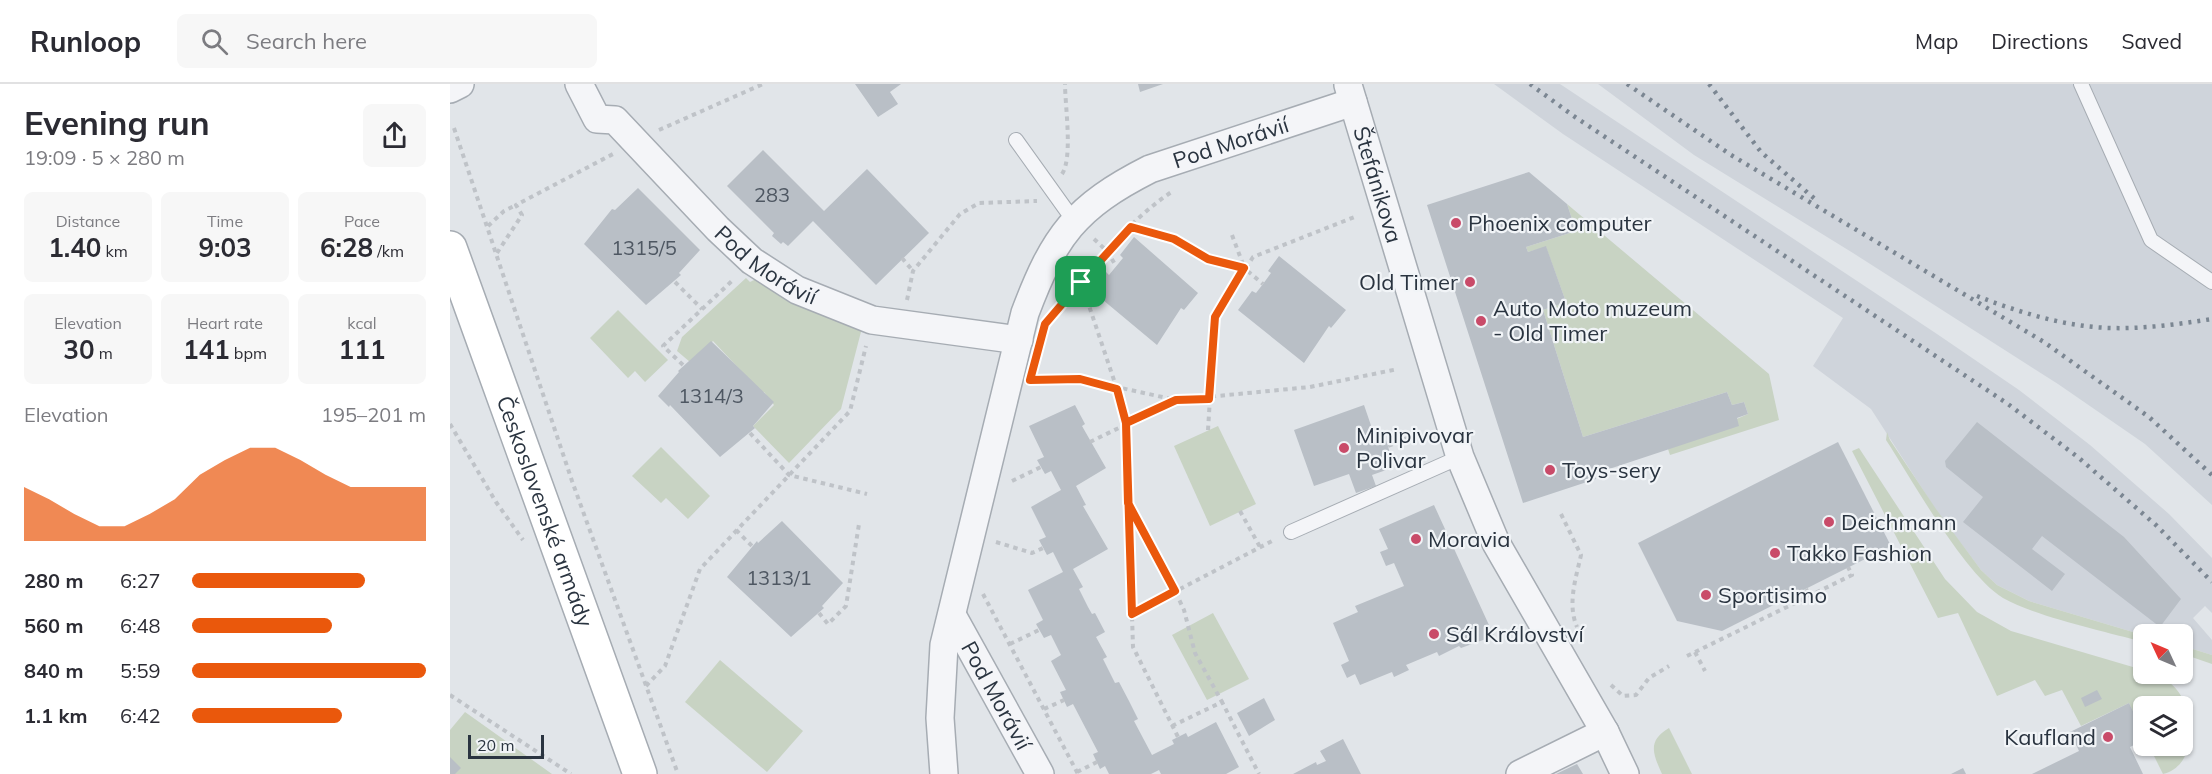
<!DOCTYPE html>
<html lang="en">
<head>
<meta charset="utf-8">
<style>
	:root { --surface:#fff; --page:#f7f7f7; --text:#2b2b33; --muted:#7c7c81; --line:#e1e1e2; --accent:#ea580c }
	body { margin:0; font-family:Mulish,sans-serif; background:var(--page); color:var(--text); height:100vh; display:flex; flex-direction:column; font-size:22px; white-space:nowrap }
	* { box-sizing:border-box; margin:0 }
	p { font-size:20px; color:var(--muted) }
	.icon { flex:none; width:33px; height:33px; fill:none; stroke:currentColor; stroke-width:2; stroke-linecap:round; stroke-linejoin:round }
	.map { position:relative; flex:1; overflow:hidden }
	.drawer { display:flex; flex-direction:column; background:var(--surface); width:450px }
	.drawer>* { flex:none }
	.needle { width:39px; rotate:314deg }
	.buttons { position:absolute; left:1683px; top:540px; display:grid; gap:12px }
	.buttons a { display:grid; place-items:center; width:60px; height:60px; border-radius:9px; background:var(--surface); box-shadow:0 2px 4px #0004; font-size:30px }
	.scale { position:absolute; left:18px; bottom:15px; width:76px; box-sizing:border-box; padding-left:6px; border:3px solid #2a3440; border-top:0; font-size:16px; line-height:21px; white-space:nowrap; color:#2a3440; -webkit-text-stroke:4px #f1f4f7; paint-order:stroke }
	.pin { position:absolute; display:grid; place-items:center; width:51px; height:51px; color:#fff; margin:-26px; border-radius:12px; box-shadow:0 3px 9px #0006 }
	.round { display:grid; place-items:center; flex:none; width:63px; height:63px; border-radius:9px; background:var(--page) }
	.headline { display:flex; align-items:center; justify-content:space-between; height:102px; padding:0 24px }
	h1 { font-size:33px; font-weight:700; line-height:45px }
	.figures { display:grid; grid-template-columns:repeat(3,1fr); gap:9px; height:102px; padding:6px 24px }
	.figures div { display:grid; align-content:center; border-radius:9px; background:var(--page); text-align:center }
	.figures b { font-size:26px; font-weight:700 }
	.figures small { font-size:16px; font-weight:400 }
	.figures p { font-size:16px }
	.chart { height:168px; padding:12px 24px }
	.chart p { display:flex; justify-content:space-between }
	.chart svg { width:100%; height:108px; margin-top:6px; fill:var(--accent); opacity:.7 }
	ul { padding:0 24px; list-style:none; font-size:20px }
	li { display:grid; grid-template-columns:96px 72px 1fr; align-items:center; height:45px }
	li i { height:15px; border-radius:8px; background:var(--accent) }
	header { display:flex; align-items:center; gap:36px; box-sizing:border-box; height:84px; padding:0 30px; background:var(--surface); border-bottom:2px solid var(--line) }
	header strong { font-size:28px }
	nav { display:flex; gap:33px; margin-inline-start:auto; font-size:21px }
	.search { width:420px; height:54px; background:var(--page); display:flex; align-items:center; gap:15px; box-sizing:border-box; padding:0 21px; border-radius:9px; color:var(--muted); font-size:22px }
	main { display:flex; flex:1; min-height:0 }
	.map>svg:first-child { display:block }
	.built { fill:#cfd4db }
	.green { fill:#c8d3c3 }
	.building { fill:#b9bfc6 }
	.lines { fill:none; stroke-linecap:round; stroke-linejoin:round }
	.lane-casing { stroke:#a6acb3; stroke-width:16 }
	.street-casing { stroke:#a6acb3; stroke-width:30 }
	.secondary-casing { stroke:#a6acb3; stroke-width:36 }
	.path { stroke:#bfc3c8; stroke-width:4; stroke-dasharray:4.5 4.5; stroke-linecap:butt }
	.lane { stroke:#f4f5f8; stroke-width:14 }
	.street { stroke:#f4f5f8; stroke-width:27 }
	.secondary { stroke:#fff; stroke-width:33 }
	.rail { stroke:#7b8692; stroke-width:4.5; stroke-dasharray:3 6; stroke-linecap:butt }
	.route-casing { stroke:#fff; stroke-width:12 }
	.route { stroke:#ea580c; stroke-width:8 }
	.poi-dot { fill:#c94b69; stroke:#f1f4f7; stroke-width:2 }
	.labels { text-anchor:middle; stroke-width:4.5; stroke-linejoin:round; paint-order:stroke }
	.number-label { font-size:20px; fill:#4e5762 }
	.street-label { font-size:22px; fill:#2a3440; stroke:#f1f4f7 }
	.poi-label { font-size:22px; fill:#2a3440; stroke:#f1f4f7; text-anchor:start }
</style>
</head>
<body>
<header>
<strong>Runloop</strong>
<div class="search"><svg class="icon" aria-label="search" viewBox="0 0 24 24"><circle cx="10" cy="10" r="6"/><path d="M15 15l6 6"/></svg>Search here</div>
<nav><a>Map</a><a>Directions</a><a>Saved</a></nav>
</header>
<main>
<section class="drawer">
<div class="headline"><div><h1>Evening run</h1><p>19:09 · 5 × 280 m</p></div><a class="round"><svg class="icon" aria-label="share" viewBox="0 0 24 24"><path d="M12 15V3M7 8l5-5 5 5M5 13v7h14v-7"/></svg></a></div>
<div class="figures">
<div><p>Distance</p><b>1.40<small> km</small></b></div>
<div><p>Time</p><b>9:03</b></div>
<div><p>Pace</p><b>6:28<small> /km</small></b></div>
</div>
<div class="figures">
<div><p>Elevation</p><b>30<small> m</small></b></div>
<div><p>Heart rate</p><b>141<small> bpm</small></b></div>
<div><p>kcal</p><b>111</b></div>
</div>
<div class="chart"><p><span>Elevation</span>195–201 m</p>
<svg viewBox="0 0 160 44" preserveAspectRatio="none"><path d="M0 44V22L10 27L20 33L30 38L40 38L50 33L60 27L70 17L80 11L90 6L100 6L110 11L120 17L130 22L140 22L150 22L160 22V44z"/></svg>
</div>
<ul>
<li><b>280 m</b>6:27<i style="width:74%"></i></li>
<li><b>560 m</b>6:48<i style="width:60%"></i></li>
<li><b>840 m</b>5:59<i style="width:100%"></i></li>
<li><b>1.1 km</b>6:42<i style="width:64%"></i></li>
</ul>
</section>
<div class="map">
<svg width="1762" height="690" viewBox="0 0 1762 690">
	<rect width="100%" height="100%" fill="#e1e5e9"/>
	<g class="built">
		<polygon points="1044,0 1110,0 1487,250 1569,306 1640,361 1719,430 1762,474 1762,529 1755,522 1743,534 1762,556 1762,571 1733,562 1732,550 1693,551 1579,517 1547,501 1531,486 1486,426 1421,325 1363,282 1393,234 1113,50"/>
		<polygon points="1148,0 1762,0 1762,421 1695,360 1608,300 1403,169 1244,71"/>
	</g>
	<g class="green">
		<polygon points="1117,120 1319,290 1329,336 1220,371 1218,365 1298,330 1294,318 1282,321 1277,308 1133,353 1093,226 1116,218 1096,163 1078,168 1076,163 1126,147"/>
		<polygon points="296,194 300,198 308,194 412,244 391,325 339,379 303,342 324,321 314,308 312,309 263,257 240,278 227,267 232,253"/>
		<polygon points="168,226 218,276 195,298 185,287 178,294 140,254"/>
		<polygon points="768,342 806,420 760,442 724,362"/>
		<path d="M1437,348L1440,356L1486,425L1531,486L1547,501L1579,517L1693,551V558C1654,547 1587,533 1553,514C1514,490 1463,397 1436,356Z"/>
		<polygon points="211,363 260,412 238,435 216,414 211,419 182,392"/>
		<path d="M1409,364L1495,495L1527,528L1561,547L1693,586L1694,590C1747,590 1757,680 1713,690L1699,662H1732V622H1694L1693,650L1679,619L1631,642L1612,606L1595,612L1585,596L1547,612L1508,529L1488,534L1402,367Z"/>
		<polygon points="763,529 799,595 757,616 722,551"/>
		<polygon points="1733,562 1762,571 1762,580 1733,570"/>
		<polygon points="270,576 353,647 317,688 235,618"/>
		<polygon points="15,628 102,690 0,690 0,646"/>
		<path d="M1219,644L1242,690H1212C1203,670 1197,657 1219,644Z"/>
	</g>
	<g class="building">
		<polygon points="405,0 451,0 440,8 448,20 428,33"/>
		<polygon points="688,0 713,0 690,8"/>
		<polygon points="313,66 374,127 417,85 479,149 426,201 363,137 338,162 333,158 331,160 322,152 324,149 277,102"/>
		<polygon points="1079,88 1117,120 1126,147 1076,163 1078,168 1096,162 1116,218 1093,226 1133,353 1277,308 1282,321 1294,318 1298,330 1287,334 1289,342 1144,390 1146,395 1073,419 977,121"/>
		<polygon points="188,104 250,166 229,189 231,191 196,221 134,160 162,125 165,126"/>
		<polygon points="684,153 748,209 734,226 731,224 707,261 641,206 656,188 659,191 673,174 670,171"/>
		<polygon points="829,172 896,226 881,244 879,242 854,279 788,226 802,207 806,209 813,200 821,189 818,187"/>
		<polygon points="261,257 324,318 303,342 305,344 270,373 220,321 219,323 208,312 229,288 228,287"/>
		<polygon points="625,321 635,340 632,342 656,384 626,402 636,421 633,422 658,465 623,485 633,503 629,505 638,523 642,530 645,529 655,548 646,553 657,573 653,575 665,599 669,598 679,617 688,635 684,637 702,671 724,660 722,656 736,649 738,653 766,638 789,683 776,690 711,690 709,686 701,690 659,690 655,682 650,685 643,670 648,668 623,620 617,623 610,608 616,606 601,577 611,571 601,551 594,554 586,540 593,536 578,506 613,488 603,468 597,471 589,456 596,453 581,423 611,406 601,387 595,390 587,376 594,373 579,342"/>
		<polygon points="914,321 927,359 936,356 940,369 933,371 939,385 922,391 926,402 906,409 899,390 864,402 844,346"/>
		<polygon points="1527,338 1674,453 1731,515 1710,543 1592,452 1582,465 1615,490 1602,507 1513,438 1533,413 1496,383 1495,377"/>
		<polygon points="1388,358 1441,462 1272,547 1227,537 1188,459"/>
		<polygon points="984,421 1044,552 1011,564 1009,562 989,572 987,568 956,581 959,586 944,593 942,588 910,601 905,590 897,594 891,581 899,577 883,539 908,528 905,522 954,502 944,479 936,482 930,468 938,465 929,445"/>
		<polygon points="332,437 393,499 372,522 374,524 341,553 277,493 307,457 308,459"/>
		<polygon points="1647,606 1652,615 1635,623 1631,614"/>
		<polygon points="814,614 825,636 799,652 787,629"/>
		<polygon points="1679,619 1694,650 1694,656 1680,663 1693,690 1582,690 1629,667 1620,648"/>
		<polygon points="893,655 911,690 843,690 866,678 867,681 876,677 870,667"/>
		<polygon points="0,673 11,684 5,690 0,690"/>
		<polygon points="1127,680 1133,690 1106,690"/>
		<polygon points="1513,684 1516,690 1501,690"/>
	</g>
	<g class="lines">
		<defs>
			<g id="lane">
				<polyline points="1631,0 1701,156 1762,198"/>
				<polyline points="566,56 624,137"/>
				<polyline points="841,448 1010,373"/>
			</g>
			<g id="street">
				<path id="s1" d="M129,0L147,35L165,36L268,145L302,177L347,206L422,236L569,256"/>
				<path id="s2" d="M898,1L1010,373L1046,459L1155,648L1175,690"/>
				<polyline points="0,5 10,0"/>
				<path id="s3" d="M502,531L590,690"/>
				<path id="s4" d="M494,690L490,634L494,561L575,229C604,152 625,123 700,85L903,18"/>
				<polyline points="1070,690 1155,648"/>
			</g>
			<g id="secondary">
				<path id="s5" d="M0,164L190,690"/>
			</g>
		</defs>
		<use href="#lane" class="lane-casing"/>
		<use href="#street" class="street-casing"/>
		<use href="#secondary" class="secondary-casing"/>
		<g class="path">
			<polyline points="4,44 122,397 228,690"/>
			<polyline points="209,46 313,0"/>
			<path d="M612,90C623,74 615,21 615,0"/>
			<polyline points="38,142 54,127 66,121"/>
			<polyline points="681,143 724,155 758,175 794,184 813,200"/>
			<polyline points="782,151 794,183"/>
			<polyline points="644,155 657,167 666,182"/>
			<polyline points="47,169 72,131 66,121 163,70"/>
			<polyline points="452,174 463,187"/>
			<polyline points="225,198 252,225"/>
			<polyline points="631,198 667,305 676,339 683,563 728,653"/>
			<polyline points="457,216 463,187 510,130 529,119 587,117"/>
			<path d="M605,228C641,185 676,138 723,107"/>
			<polyline points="233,281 213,262 284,195"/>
			<polyline points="584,296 630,295 726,316 860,303 948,285"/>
			<polyline points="0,340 46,418 73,456"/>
			<polyline points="758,346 765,233 803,173 907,132"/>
			<polyline points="300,349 339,391 417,410"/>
			<polyline points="640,358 726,316"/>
			<polyline points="938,362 970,349"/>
			<polyline points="562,397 591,383"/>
			<polyline points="679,421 725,507 734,526 745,569 772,618"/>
			<polyline points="790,427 810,463"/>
			<path d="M1111,430L1131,471C1126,494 1117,520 1127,543"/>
			<polyline points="286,446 302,462"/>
			<polyline points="546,458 582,469 593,464"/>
			<polyline points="1356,505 1360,512"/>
			<polyline points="533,510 628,690"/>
			<polyline points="369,529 378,540 396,522 409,440"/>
			<polyline points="682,530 824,456"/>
			<polyline points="560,560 589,546"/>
			<polyline points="1245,568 1255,587"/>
			<polyline points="1237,572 1402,491 1398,483"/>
			<polyline points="1161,601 1173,612 1186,611 1199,594 1219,582"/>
			<polyline points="196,602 215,582 250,485 400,327 416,262"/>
			<polyline points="0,611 121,690"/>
			<polyline points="594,625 614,616"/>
			<polyline points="722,642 772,618 809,690"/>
			<polyline points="627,688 647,678"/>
		</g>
		<use href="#lane" class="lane"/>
		<use href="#street" class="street"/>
		<use href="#secondary" class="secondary"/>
		<g class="rail">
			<polyline points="1080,0 1125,33 1558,320 1629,374 1707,442 1762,498"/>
			<polyline points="1177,0 1281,71 1594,258 1699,333 1762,391"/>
			<polyline points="1259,0 1311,68 1366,116"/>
			<path d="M1527,212C1568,228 1616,243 1661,244C1695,245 1729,240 1762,235"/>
		</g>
	</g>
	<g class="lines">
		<defs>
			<polyline id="route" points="631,198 595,240 580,296 630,295 667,305 676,339 678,419 725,507 682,530 676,339 726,316 759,315 765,233 794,184 758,175 724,155 681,143 631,198"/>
		</defs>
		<use href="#route" class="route-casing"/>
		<use href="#route" class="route"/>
	</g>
	<g class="poi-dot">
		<circle cx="1006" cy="139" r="6"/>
		<circle cx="1020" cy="198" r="6"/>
		<circle cx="1031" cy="237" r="6"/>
		<circle cx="894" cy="364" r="6"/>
		<circle cx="1100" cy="386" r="6"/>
		<circle cx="1379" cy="438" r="6"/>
		<circle cx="966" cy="455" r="6"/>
		<circle cx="1325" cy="469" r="6"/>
		<circle cx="1256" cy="511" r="6"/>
		<circle cx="984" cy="550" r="6"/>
		<circle cx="1658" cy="653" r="6"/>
	</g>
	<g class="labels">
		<g class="number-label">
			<text x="322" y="118">283</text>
			<text x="194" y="171">1315/5</text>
			<text x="261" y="319">1314/3</text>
			<text x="329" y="501">1313/1</text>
		</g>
		<g class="street-label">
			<text dy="8" stroke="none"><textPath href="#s4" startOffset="753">Pod Morávií</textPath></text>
			<text dy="8" stroke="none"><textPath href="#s2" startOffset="104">Štefánikova</textPath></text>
			<text dy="8" stroke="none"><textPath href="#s1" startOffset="268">Pod Morávií</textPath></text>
			<text dy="8" stroke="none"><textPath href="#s5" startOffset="280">Československé armády</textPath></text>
			<text dy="8" stroke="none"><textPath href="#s3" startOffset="92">Pod Morávií</textPath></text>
		</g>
		<g class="poi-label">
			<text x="1018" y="147">Phoenix computer</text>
			<text x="1008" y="206" text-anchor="end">Old Timer</text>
			<text x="1043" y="232">Auto Moto muzeum<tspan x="1043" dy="25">- Old Timer</tspan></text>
			<text x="906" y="359">Minipivovar<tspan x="906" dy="25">Polivar</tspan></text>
			<text x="1112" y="394">Toys-sery</text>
			<text x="1391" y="446">Deichmann</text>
			<text x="978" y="463">Moravia</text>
			<text x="1337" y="477">Takko Fashion</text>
			<text x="1268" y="519">Sportisimo</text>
			<text x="996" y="558">Sál Království</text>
			<text x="1646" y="661" text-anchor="end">Kaufland</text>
		</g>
	</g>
</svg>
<div class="buttons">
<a><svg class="needle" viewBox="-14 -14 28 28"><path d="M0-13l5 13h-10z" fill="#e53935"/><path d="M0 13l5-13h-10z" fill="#7c7c81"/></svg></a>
<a><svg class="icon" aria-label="layers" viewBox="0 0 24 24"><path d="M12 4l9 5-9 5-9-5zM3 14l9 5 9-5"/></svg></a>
</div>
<div class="scale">20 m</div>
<div class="pin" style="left:631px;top:198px;background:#1e9e55"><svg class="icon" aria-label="arrive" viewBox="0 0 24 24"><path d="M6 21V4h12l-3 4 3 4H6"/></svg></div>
</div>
</main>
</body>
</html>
